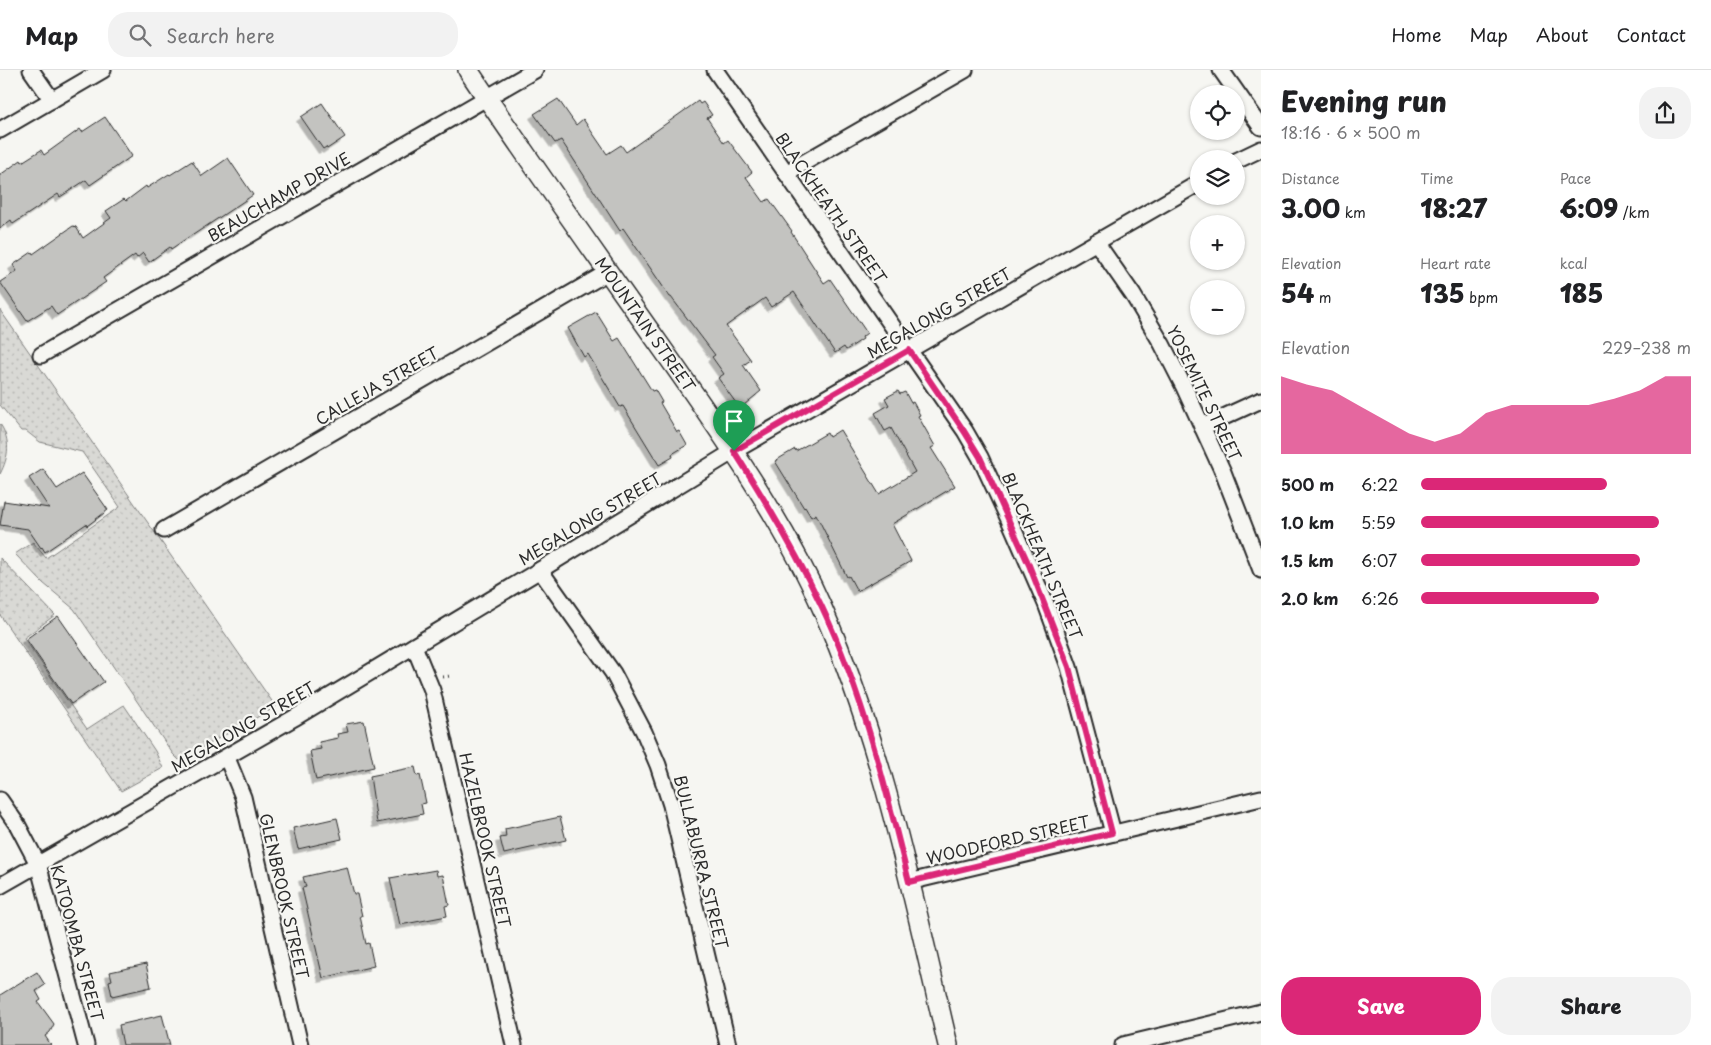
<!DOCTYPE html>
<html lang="en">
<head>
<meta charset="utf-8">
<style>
	:root { --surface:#fff; --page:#f2f2f2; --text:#202124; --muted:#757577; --line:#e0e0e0; --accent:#db2777 }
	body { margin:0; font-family:"Playpen Sans",sans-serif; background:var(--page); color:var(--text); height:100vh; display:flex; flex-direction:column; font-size:19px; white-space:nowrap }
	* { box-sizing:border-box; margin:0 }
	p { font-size:16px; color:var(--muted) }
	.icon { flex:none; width:28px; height:28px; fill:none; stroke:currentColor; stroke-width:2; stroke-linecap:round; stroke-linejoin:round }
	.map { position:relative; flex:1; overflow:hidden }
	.drawer { display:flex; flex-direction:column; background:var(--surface); width:450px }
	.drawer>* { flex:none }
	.fabs { position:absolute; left:1190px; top:15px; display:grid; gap:10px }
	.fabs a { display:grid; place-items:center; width:55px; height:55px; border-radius:50%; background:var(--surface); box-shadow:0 1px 4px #0004; font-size:25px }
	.pin { position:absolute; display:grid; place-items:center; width:42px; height:42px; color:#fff; margin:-51px -21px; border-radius:50% 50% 50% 0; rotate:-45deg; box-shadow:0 0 5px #0007 }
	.pin .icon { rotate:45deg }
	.round { display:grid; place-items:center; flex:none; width:52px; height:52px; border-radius:20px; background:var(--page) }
	.overview { display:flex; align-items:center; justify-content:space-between; height:85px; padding:0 20px }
	h1 { font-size:28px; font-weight:800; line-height:38px }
	.figures { display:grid; grid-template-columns:repeat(3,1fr); gap:8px; height:85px; padding:5px 20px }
	.figures div { display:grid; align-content:center }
	.figures b { font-size:25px; font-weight:800 }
	.figures small { font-size:14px; font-weight:400 }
	.figures p { font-size:14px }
	.chart { height:140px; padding:10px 20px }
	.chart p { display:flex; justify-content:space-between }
	.chart svg { width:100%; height:90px; margin-top:5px; fill:var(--accent); opacity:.7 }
	.primary-button { display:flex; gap:10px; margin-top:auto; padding:10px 20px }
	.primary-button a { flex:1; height:58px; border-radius:20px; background:var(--accent); color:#fff; font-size:20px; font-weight:800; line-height:58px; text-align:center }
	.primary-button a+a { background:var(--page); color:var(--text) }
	ul { padding:0 20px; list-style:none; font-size:16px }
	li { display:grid; grid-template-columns:80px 60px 1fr; align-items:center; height:38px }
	li i { height:12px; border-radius:6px; background:var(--accent) }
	header { display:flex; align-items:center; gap:30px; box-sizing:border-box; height:70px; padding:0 25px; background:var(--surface); border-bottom:1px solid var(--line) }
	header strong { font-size:24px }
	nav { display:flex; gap:28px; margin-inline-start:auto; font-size:18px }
	.search { width:350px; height:45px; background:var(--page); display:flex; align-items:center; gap:12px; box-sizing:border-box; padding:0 18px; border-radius:20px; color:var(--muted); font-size:19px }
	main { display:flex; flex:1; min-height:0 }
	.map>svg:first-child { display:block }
	.grass { fill:url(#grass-dots); stroke:#828280 }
	.building { fill:#c3c3c0; stroke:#2b2b2b; filter:url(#shadow) }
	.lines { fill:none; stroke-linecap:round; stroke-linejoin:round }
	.minor-casing { stroke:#2b2b2b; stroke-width:19 }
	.tertiary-casing { stroke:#2b2b2b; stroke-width:22 }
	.path { stroke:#2b2b2b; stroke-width:3; stroke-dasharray:1 4; stroke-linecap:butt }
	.minor { stroke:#f6f6f2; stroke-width:15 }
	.tertiary { stroke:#f6f6f2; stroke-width:19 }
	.route-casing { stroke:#fff; stroke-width:10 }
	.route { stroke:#db2777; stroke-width:6 }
	.labels { text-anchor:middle; stroke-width:4.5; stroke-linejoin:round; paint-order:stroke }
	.street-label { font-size:16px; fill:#2b2b2b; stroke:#f6f6f2 }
</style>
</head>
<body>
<header>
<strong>Map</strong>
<div class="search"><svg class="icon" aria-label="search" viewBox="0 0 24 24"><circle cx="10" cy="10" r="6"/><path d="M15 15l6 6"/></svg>Search here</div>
<nav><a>Home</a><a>Map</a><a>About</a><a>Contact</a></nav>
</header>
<main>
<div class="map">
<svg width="1261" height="975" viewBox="0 0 1261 975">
	<defs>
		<pattern id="grass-dots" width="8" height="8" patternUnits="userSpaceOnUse" patternTransform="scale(1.25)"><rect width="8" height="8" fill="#d9d9d5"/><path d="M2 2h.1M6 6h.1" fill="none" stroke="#babab7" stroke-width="1.8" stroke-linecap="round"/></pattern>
		<filter id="shadow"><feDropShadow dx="-4.5" dy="4.5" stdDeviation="0" flood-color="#0004"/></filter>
	</defs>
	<rect width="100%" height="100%" fill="#f6f6f2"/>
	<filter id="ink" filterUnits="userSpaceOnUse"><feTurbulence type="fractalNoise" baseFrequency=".02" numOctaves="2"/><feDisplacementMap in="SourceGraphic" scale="10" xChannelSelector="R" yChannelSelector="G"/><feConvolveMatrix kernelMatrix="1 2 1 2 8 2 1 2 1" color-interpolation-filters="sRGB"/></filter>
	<g filter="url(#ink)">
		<g class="grass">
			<polygon points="0,240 276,637 179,690 173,684 74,539 43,513 15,484 33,472 46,488 120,437 82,382 40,372 26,361 21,361 0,335"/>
			<path d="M0,354C11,370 9,387 0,404Z"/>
			<polygon points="0,488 55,545 24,568 87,659 124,635 155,681 163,698 121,721 0,545"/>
		</g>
		<g class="building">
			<polygon points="558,29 576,55 583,49 607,84 621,75 626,82 698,31 700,34 703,32 712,45 707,48 724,73 728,70 752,102 746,107 764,132 769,129 792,161 791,162 824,213 830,209 867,263 862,267 863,269 846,280 844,277 835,283 794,222 771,237 765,228 726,256 751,290 743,295 761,321 744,335 736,333 718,308 724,304 712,287 715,285 671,227 670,227 623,158 620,161 561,70 555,73 534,44"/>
			<polygon points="322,33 345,67 327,79 326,77 323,79 301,47"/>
			<polygon points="105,47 132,86 90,115 86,110 60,127 58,124 13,154 11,150 0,158 0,105 21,90 22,92 41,80 44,85 80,59 82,62"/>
			<polygon points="228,88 253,125 193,165 193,164 171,179 170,177 149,192 143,183 137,188 135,185 103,208 106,212 57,245 51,236 27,251 0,212 17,201 13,195 32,182 33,184 73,156 76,157 83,168 111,148 106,141 124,129 126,131 146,116 147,118 169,104 170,105 192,91 202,106"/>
			<polygon points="596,242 614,271 619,268 652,321 655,320 662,332 660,333 677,362 679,361 687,375 672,384 673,387 659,395 623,336 620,337 588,284 584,287 568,258"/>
			<polygon points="898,321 900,324 905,322 911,333 913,332 920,345 918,346 935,376 931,378 955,416 892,454 911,491 857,521 849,506 847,507 816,444 811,447 805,437 804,438 775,391 795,379 796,381 827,363 829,367 840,360 879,424 915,402 891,358 885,361 875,343 889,335 885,328"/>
			<polygon points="43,399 57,419 82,403 108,440 87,456 86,454 45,482 42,477 41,478 28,459 0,455 4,431 49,438 29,408"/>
			<polygon points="58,546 104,612 71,634 26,569"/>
			<polygon points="364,651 374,697 316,710 310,681 321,679 319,672 338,668 337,664 348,662 346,654"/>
			<polygon points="415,697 417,706 420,705 426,733 421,734 423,744 377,753 370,706"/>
			<polygon points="560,747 566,770 504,784 500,768 506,767 505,759"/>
			<polygon points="337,748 342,769 298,779 293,758"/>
			<polygon points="347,797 354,824 357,824 362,846 360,846 366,874 369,873 374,896 323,908 302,818 306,817 303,807"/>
			<polygon points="436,800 437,806 443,805 449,835 445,836 447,846 400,855 390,808"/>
			<polygon points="146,894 151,917 112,926 109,911 112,910 110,902"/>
			<polygon points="37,902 45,915 36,921 41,930 38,932 54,954 50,962 45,966 51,975 0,975 0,925"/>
			<polygon points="162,945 170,975 123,975 119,955"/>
		</g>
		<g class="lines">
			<defs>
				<g id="minor">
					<polyline points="31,0 52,30"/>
					<polyline points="715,0 965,361 980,387 1012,456 1046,534 1069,597 1113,763"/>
					<polyline points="1221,0 1261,57"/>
					<polyline points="0,60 103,0"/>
					<polyline points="1236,91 1261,79"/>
					<polyline points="786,103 965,0"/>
					<polyline points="1096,172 1133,225 1162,274 1184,317 1223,402 1261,500"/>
					<polyline points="41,285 535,0"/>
					<polyline points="1202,357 1261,330"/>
					<polyline points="164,460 608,202"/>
					<polyline points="540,500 613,603 644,662 658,695 671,735 728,975"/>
					<polyline points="414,576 432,620 514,975"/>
					<polyline points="227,688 243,727 300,975"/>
					<polyline points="0,730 18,756 38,794 86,975"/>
					<polyline points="909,812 1261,728"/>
					<polyline points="0,816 294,648 540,500 734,381 1199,113"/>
					<polyline points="1123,975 1261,942"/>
				</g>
				<g id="tertiary">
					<path id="s1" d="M468,0C532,95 598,188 664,281C722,364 782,447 823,540C884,679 913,828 948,975"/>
				</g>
			</defs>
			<use href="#minor" class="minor-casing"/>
			<use href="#tertiary" class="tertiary-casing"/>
			<g class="path">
				<polyline points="443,607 450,606"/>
				<polyline points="63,824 72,821"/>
			</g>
			<use href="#minor" class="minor"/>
			<use href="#tertiary" class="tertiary"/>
		</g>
	</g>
	<g class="lines" filter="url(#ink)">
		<defs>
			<path id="route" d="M909,280L964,361L980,387L1029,495L1069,597L1112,763L909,812C886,718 863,624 822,537C796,482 766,431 734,381Z"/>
		</defs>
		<use href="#route" class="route-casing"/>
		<use href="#route" class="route"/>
	</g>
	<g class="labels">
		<g class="street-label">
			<text transform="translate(279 127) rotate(-30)" y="6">BEAUCHAMP DRIVE</text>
			<text transform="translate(831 138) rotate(55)" y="6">BLACKHEATH STREET</text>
			<text transform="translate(939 243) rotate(-30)" y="6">MEGALONG STREET</text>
			<text dy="6" stroke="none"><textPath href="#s1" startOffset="310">MOUNTAIN STREET</textPath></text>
			<text transform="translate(377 316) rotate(-30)" y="6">CALLEJA STREET</text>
			<text transform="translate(1204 323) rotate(64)" y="6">YOSEMITE STREET</text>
			<text transform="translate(590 449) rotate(-31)" y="6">MEGALONG STREET</text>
			<text transform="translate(1042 486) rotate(67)" y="6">BLACKHEATH STREET</text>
			<text transform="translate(243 657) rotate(-30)" y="6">MEGALONG STREET</text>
			<text transform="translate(485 770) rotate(77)" y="6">HAZELBROOK STREET</text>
			<text transform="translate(1008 770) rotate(-13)" y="6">WOODFORD STREET</text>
			<text transform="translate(701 792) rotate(76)" y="6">BULLABURRA STREET</text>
			<text transform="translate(284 826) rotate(77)" y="6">GLENBROOK STREET</text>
			<text transform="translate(77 873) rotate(75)" y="6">KATOOMBA STREET</text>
		</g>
	</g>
</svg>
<div class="fabs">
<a><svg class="icon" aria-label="locate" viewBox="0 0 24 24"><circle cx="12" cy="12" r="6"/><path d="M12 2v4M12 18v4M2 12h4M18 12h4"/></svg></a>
<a><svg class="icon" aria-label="layers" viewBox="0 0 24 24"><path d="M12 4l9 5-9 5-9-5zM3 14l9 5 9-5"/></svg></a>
<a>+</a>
<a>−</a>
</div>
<div class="pin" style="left:734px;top:381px;background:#1e9e55"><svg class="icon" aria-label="arrive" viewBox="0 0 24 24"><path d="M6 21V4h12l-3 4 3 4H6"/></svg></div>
</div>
<section class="drawer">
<div class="overview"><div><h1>Evening run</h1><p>18:16 · 6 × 500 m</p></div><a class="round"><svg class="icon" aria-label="share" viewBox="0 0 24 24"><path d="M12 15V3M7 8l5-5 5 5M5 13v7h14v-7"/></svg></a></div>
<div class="figures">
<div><p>Distance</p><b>3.00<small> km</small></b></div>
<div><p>Time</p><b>18:27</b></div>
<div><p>Pace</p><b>6:09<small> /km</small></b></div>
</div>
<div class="figures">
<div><p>Elevation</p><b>54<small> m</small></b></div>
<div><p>Heart rate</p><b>135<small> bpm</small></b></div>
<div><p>kcal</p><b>185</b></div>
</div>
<div class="chart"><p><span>Elevation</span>229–238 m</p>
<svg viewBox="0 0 160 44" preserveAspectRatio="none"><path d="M0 44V6L10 10L20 13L30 20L40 27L50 34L60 38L70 34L80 24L90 20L100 20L110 20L120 20L130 17L140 13L150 6L160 6V44z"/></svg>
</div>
<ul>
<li><b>500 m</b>6:22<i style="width:69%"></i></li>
<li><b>1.0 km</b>5:59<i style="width:88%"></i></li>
<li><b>1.5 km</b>6:07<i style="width:81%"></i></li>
<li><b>2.0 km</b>6:26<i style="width:66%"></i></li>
</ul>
<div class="primary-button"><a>Save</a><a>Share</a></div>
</section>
</main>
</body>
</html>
